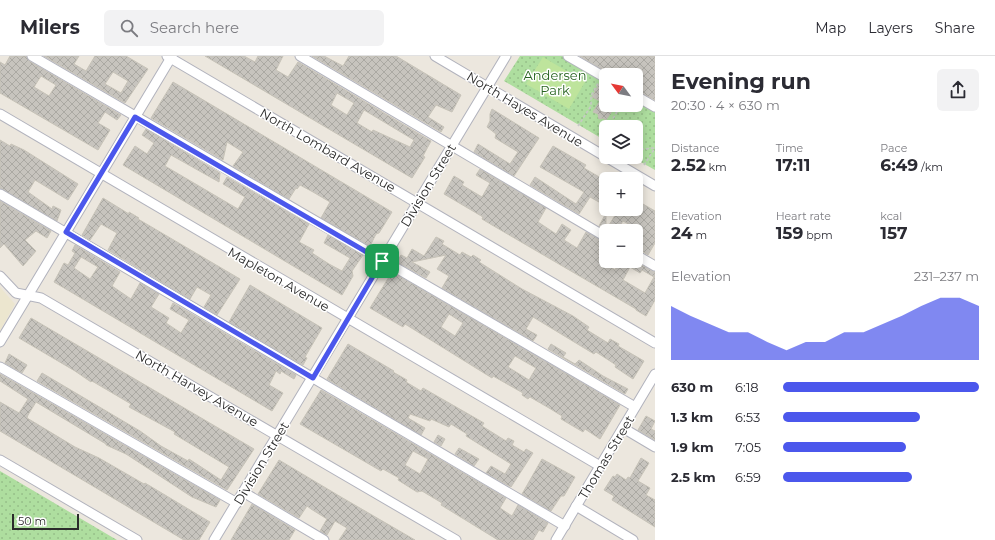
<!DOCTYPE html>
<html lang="en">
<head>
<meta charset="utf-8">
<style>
	:root { --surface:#fff; --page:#f2f2f3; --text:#2b2b33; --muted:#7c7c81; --line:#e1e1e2; --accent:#4b57ec }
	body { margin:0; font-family:Montserrat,sans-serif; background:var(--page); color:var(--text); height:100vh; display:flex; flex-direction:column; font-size:15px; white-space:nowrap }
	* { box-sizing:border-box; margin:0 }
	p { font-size:13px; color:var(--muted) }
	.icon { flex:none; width:22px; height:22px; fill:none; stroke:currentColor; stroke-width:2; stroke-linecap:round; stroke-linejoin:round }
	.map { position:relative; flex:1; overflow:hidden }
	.sheet { display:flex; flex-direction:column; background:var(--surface); width:340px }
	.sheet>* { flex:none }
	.needle { width:26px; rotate:302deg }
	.controls { position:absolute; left:599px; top:12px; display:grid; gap:8px }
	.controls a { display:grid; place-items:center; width:44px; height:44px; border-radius:6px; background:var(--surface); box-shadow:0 2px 10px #0003; font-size:20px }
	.scale { position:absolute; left:12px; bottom:10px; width:67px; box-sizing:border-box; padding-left:4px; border:2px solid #2b2b2b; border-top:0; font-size:11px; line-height:14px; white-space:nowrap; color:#2b2b2b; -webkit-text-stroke:3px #fff; paint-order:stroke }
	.pin { position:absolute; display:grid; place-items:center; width:34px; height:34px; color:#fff; margin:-17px; border-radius:8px; box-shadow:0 2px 6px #0006 }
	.round { display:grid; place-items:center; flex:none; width:42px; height:42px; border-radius:6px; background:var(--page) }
	.headline { display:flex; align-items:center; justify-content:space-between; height:68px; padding:0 16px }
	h1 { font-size:22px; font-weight:700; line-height:30px }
	.figures { display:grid; grid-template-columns:repeat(3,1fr); gap:6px; height:68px; padding:4px 16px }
	.figures div { display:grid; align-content:center }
	.figures b { font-size:17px; font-weight:700 }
	.figures small { font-size:11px; font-weight:400 }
	.figures p { font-size:11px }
	.chart { height:112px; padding:8px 16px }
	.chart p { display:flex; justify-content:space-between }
	.chart svg { width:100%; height:72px; margin-top:4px; fill:var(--accent); opacity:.7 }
	ul { padding:0 16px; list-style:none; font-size:13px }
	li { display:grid; grid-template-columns:64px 48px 1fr; align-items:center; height:30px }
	li i { height:10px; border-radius:5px; background:var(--accent) }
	header { display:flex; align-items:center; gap:24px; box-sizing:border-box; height:56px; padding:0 20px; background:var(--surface); border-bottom:1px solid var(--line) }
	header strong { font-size:19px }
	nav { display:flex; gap:22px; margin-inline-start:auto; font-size:14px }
	.search { width:280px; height:36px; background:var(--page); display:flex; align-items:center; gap:10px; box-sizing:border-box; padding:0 14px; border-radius:6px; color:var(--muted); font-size:15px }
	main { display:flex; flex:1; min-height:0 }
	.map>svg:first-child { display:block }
	.education { fill:#ece6cf }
	.park { fill:url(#park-dots) }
	.pitch { fill:#bee49c }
	.building { fill:url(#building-cross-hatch); stroke:#c7c3b8; fill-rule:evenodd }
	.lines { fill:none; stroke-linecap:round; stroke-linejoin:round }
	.minor-casing { stroke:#b2b3bd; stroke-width:11 }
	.path { stroke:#c8c8c8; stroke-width:1.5; stroke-dasharray:3 2; stroke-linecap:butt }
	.minor { stroke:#fff; stroke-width:9 }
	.route-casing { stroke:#fff; stroke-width:8 }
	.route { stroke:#4b57ec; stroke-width:5 }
	.labels { text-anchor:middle; stroke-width:3; stroke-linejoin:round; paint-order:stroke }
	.park-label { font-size:13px; fill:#276320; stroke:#fff }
	.street-label { font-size:13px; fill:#2b2b2b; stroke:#fff }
</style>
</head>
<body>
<header>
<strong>Milers</strong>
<div class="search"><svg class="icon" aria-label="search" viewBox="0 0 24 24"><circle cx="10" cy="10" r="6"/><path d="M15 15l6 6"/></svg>Search here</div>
<nav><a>Map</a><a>Layers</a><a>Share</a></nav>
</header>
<main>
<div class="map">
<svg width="655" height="484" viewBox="0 0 655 484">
	<defs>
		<pattern id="park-dots" width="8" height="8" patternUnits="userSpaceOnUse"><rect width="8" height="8" fill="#aede9f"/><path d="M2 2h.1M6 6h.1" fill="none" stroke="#96bf89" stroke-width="1.8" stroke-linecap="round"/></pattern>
		<pattern id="building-cross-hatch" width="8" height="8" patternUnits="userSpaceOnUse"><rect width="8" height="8" fill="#c7c4be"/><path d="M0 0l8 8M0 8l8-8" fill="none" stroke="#aba9a3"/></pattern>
	</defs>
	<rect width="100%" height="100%" fill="#ece7de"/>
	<polygon class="education" points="0,231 15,248 0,275"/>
	<g class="park">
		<polygon points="520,0 562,0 606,26 606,49 636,49 636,44 655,56 655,114 632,101 636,101 636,71 606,71 606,85 504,25"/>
		<polygon points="0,415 117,484 0,484"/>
	</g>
	<polygon class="pitch" points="543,1 585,26 569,53 526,28"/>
	<g class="building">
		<path d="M10,0H26L29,5L121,59L117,64L105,56L98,67L110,74L98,94L0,37V6L5,9ZM41,20L56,29L49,40L34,31Z"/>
		<path d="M44,0H79L74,8L86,15L95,0H126L148,13L125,47ZM113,16L128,25L121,37L105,28Z"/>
		<path d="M205,0H244L255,6L258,0H283L276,14L288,21L298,6L431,85L423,100L425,101L412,122ZM337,37L354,47L347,59L331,49ZM364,54L414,84L410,91L373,74L372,76L357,67Z"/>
		<polygon points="312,0 324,0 343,10 349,0 396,0 461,39 452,56 436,49 428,61 444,71 441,76"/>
		<polygon points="580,0 655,0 655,44 636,34 636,19 611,19"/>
		<polygon points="173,26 392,156 379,177 376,178 370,190 321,162 330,146 313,136 300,129 297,133 296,132 289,143 233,110 243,96 227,86 223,104 151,62"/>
		<polygon points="600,26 606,28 606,49 616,49 606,64 603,62 599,63 598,58 593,56 600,45 592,41"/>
		<polygon points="492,53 539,82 514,120 474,96 478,88 510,108 518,96 495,82 496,78 487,71 490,65 490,58"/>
		<polygon points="146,73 220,117 219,126 171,99 165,110 238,153 245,141 223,128 227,121 309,168 299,186 314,194 312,197 329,208 342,215 350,202 324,187 328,179 363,199 352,215 353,220 342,239 123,109 135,90 147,98 154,87 142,79"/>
		<polygon points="0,84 10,90 11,88 24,94 78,128 68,144 35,124 28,136 52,153 53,150 61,154 57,165 0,132"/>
		<polygon points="553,90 586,109 584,112 606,125 606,150 590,141 579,158 530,129 535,121 576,148 584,136 540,111"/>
		<path d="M480,113L546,152L538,166L556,178L562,168L571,174L564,184L577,192L586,176L606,187V208L615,214L620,205H634L655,216V244L646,260L636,254V253L492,169L482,163L483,161L444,138L454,120L464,126L462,129L482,141L490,127L476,119ZM630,211L640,217L642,214L654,221L645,237L623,224Z"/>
		<polygon points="103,142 129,158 129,156 139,162 138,163 240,223 217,259 204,251 211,239 197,231 190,243 108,194 117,177 101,168 90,184 82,179"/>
		<polygon points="636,144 655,155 655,187 648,199 636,191 636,172 623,165 616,175 606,174 619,153 636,153"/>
		<polygon points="0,145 51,175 47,182 36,175 25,184 36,195 23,210 4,188 0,192"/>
		<polygon points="606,157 606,174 599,170"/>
		<polygon points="436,181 444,185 442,188 460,199 462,196 471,201 473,199 481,204 479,206 522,233 573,260 589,271 587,274 608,287 610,283 619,288 618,290 644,305 633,323 615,311 616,309 610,305 596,296 594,298 533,261 526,273 537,279 533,285 442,232 449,220 437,213 446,199 412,206 430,216 426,222 397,206 401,199 407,202 412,193 424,200"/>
		<path d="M75,189L120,216L112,230L131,243L140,227L159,238L151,251L169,262L166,267L181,277L189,264L170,253L173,247L296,319L294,323L281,315L280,318L276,315L269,329L283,337L272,355L54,226L64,207L68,209L75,197L72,195ZM81,201L98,211L90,223L74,212Z"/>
		<path d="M392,216L620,349L600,383L585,373L583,376L561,363L562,360L549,352L530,341L528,343L522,339L523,337L493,320L492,322L405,268L403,271L370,252ZM449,258L463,267L455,280L441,271ZM515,300L536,312L529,324L508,311Z"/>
		<polygon points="250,229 322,272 305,301 307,302 303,309 229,266"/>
		<polygon points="31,262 254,393 227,434 37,325 42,317 140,375 161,390 188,405 189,403 221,424 229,411 174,378 175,376 129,351 131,348 92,325 91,326 75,315 19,282"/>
		<polygon points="348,288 394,315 393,316 407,324 406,326 421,335 423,332 484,367 482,370 506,385 508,382 514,385 512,389 524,396 526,393 533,397 511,431 486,417 491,410 505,418 511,408 466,380 467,378 451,368 449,371 431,363 430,365 410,358 408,362 425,372 421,379 327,323"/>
		<polygon points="551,288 566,297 563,301 575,308 579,304 603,320 628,333 625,338 548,293"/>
		<polygon points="9,298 27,309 22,317 5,307"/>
		<polygon points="0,318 220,444 216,451 192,441 126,398 106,389 106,388 36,346 28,359 27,362 75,391 99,402 144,428 145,427 210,466 199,484 184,484 0,375 0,346 19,357 28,343 0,325"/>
		<path d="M321,334L506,442L500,452L512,460L518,449L548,467L543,476L539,474L533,484H498L441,449L442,447L422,435L417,436L398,424L399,422L383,413L381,415L300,368ZM413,395L428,403L420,418L405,409Z"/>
		<polygon points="646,360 655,365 651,373 655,375 655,384 638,374"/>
		<polygon points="438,379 445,383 441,390 434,386"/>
		<polygon points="459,392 479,403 474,410 455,398"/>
		<polygon points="641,402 649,407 638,425 650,432 646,439 655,444 655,471 612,444 614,440 604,434 613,420 615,421 617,418 626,424 628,421 630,422"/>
		<polygon points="542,403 575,421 564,440 561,440 551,455 522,438"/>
		<polygon points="279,404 341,441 415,484 339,484 347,472 335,465 327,479 320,475 327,463 311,453 307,450 299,462 258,438"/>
		<polygon points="252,448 295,474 289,484 231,484"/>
	</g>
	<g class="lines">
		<defs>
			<g id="minor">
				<polyline points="32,0 635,351"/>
				<polyline points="167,0 655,287"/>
				<polyline points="300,0 606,181"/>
				<polyline points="435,0 655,130"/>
				<polyline points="568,0 606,22"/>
				<polyline points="636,40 655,51"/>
				<polyline points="0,58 600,410"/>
				<polyline points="0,138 565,470"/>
				<polyline points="636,199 655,210"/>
				<polyline points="0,220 16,237 41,242 456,484"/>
				<polyline points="0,286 172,0"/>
				<polyline points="0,311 237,447"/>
				<polyline points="623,372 655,391"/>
				<polyline points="0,404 137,484"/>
				<polyline points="243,436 324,484"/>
				<polyline points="576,450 633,484"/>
				<polyline points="214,484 506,0"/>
				<polyline points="556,484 655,318"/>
			</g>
		</defs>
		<use href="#minor" class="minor-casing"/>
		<g class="path">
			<polyline points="578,70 591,50 591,40 598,27"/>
			<polyline points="608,71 621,49"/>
			<polyline points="600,83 606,74"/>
			<polyline points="636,94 654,92"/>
			<polyline points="644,109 655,92"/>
		</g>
		<use href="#minor" class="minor"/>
	</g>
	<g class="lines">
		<defs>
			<polygon id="route" points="135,61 382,205 313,322 66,176"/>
		</defs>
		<use href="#route" class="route-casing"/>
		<use href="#route" class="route"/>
	</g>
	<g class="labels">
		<g class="park-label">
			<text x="555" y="24">Andersen<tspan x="555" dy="15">Park</tspan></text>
		</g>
		<g class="street-label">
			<text transform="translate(525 53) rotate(31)" y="5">North Hayes Avenue</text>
			<text transform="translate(328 94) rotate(30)" y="5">North Lombard Avenue</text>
			<text transform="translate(428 129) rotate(-59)" y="5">Division Street</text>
			<text transform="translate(279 223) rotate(30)" y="5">Mapleton Avenue</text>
			<text transform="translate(197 332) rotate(30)" y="5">North Harvey Avenue</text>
			<text transform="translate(606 401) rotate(-59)" y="5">Thomas Street</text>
			<text transform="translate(261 407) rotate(-59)" y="5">Division Street</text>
		</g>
	</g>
</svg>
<div class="controls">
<a><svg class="needle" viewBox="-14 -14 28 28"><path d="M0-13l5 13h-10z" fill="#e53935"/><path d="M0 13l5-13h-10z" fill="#7c7c81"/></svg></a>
<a><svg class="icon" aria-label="layers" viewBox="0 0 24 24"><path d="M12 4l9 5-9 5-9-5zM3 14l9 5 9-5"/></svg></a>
<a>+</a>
<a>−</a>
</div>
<div class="scale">50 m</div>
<div class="pin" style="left:382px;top:205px;background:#1e9e55"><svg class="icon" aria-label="arrive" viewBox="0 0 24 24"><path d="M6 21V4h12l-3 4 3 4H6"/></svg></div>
</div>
<section class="sheet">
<div class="headline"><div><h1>Evening run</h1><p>20:30 · 4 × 630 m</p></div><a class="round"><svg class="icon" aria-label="share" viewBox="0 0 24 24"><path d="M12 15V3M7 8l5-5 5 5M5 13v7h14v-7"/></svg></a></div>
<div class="figures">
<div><p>Distance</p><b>2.52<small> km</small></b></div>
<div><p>Time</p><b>17:11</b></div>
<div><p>Pace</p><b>6:49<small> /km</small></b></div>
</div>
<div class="figures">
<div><p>Elevation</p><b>24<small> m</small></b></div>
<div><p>Heart rate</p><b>159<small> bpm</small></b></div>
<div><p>kcal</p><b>157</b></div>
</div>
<div class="chart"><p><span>Elevation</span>231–237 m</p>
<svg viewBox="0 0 160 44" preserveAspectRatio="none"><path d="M0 44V11L10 17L20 22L30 27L40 27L50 33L60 38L70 33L80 33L90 27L100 27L110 22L120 17L130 11L140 6L150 6L160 11V44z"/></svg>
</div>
<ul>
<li><b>630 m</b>6:18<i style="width:100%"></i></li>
<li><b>1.3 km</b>6:53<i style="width:70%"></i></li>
<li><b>1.9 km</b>7:05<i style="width:63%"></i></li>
<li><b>2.5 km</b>6:59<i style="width:66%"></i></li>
</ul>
</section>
</main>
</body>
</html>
